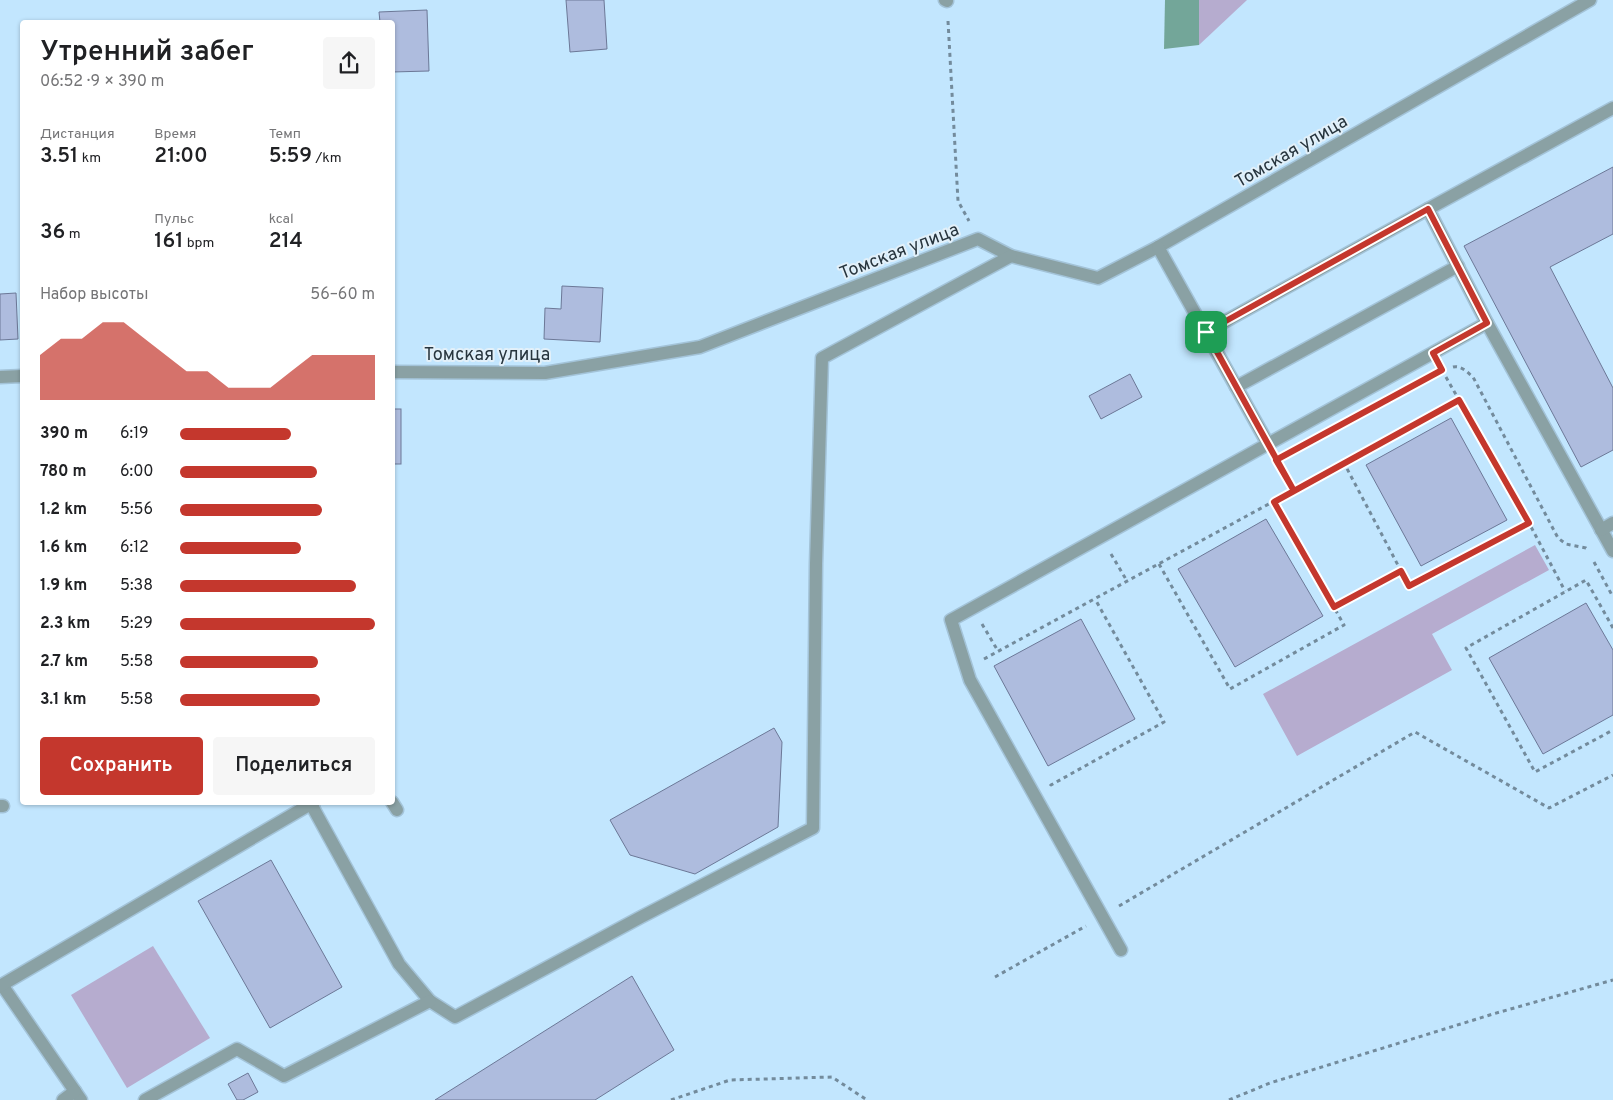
<!DOCTYPE html>
<html lang="ru">
<head>
<meta charset="utf-8">
<style>
	:root { --surface:#fff; --page:#f6f6f6; --text:#202124; --muted:#757577; --accent:#c4372d }
	body { margin:0; font-family:Overpass,sans-serif; background:var(--page); color:var(--text); height:100vh; display:flex; flex-direction:column; font-size:19px; white-space:nowrap }
	* { box-sizing:border-box; margin:0 }
	p { font-size:16px; color:var(--muted) }
	.icon { flex:none; width:28px; height:28px; fill:none; stroke:currentColor; stroke-width:2; stroke-linecap:round; stroke-linejoin:round }
	.map { position:relative; flex:1; overflow:hidden }
	.sheet { position:absolute; left:20px; top:20px; width:375px; height:785px; display:flex; flex-direction:column; background:var(--surface); border-radius:5px; box-shadow:0 1px 4px #0004 }
	.sheet>* { flex:none }
	.pin { position:absolute; display:grid; place-items:center; width:42px; height:42px; color:#fff; margin:-21px; border-radius:10px; box-shadow:0 2px 8px #0006 }
	.round { display:grid; place-items:center; flex:none; width:52px; height:52px; border-radius:5px; background:var(--page) }
	.headline { display:flex; align-items:center; justify-content:space-between; height:85px; padding:0 20px }
	h1 { font-size:28px; font-weight:600; line-height:38px }
	.metrics { display:grid; grid-template-columns:repeat(3,1fr); gap:8px; height:85px; padding:5px 20px }
	.metrics div { display:grid; align-content:center }
	.metrics b { font-size:21px; font-weight:600 }
	.metrics small { font-size:14px; font-weight:400 }
	.metrics p { font-size:14px }
	.chart { height:140px; padding:10px 20px }
	.chart p { display:flex; justify-content:space-between }
	.chart svg { width:100%; height:90px; margin-top:5px; fill:var(--accent); opacity:.7 }
	.action { display:flex; gap:10px; margin-top:auto; padding:10px 20px }
	.action a { flex:1; height:58px; border-radius:5px; background:var(--accent); color:#fff; font-size:20px; font-weight:600; line-height:58px; text-align:center }
	.action a+a { background:var(--page); color:var(--text) }
	ul { padding:0 20px; list-style:none; font-size:16px }
	li { display:grid; grid-template-columns:80px 60px 1fr; align-items:center; height:38px }
	li i { height:12px; border-radius:6px; background:var(--accent) }
	.map>svg:first-child { display:block }
	.green { fill:#b6accf }
	.water { fill:#73a699 }
	.building { fill:#aebcde; stroke:#6c7897 }
	.lines { fill:none; stroke-linecap:round; stroke-linejoin:round }
	.minor-casing { stroke:#a3c3d8; stroke-width:15 }
	.path { stroke:#738b9c; stroke-width:3; stroke-dasharray:4 4; stroke-linecap:butt }
	.minor { stroke:#8aa1a4; stroke-width:12 }
	.route-casing { stroke:#fff; stroke-width:10 }
	.route { stroke:#c4372d; stroke-width:6 }
	.labels { text-anchor:middle; stroke-width:4; stroke-linejoin:round; paint-order:stroke }
	.street-label { font-size:18px; fill:#27353e; stroke:#e2f0f9 }
</style>
</head>
<body>
<div class="map">
<svg width="1613" height="1100" viewBox="0 0 1613 1100">
	<rect width="100%" height="100%" fill="#c2e6fe"/>
	<g class="green">
		<polygon points="1199,0 1247,0 1199,45"/>
		<polygon points="1535,545 1549,570 1432,634 1452,670 1297,756 1263,694"/>
		<polygon points="153,946 210,1038 127,1088 71,995"/>
	</g>
	<polygon class="water" points="1165,0 1199,0 1199,45 1164,49"/>
	<g class="building">
		<polygon points="566,0 604,0 607,49 570,52"/>
		<polygon points="427,10 429,71 392,72 392,22 380,22 379,12"/>
		<polygon points="1613,167 1613,234 1550,267 1613,388 1613,450 1581,467 1464,246"/>
		<polygon points="562,286 603,288 600,342 544,339 545,308 561,309"/>
		<polygon points="16,293 18,339 0,340 0,294"/>
		<polygon points="1130,374 1142,397 1101,419 1089,396"/>
		<rect x="392" y="409" width="9" height="55"/>
		<polygon points="1451,418 1507,520 1421,566 1366,465"/>
		<polygon points="1266,519 1323,616 1235,667 1178,569"/>
		<polygon points="1586,603 1613,650 1613,715 1543,754 1489,658"/>
		<polygon points="1081,619 1135,719 1048,766 994,666"/>
		<polygon points="774,728 782,742 778,827 695,874 630,855 610,820"/>
		<polygon points="271,860 342,987 270,1028 198,901"/>
		<polygon points="632,976 674,1050 595,1100 435,1100"/>
		<polygon points="248,1073 258,1092 243,1100 237,1100 228,1084"/>
	</g>
	<g class="lines">
		<defs>
			<g id="minor">
				<polyline points="945,0 947,1"/>
				<polyline points="1428,209 1613,108"/>
				<polyline points="1206,332 1428,209 1487,323"/>
				<polyline points="392,372 545,373 700,347 978,239 1011,256 1098,278 1158,247 1590,0"/>
				<polyline points="0,377 22,376"/>
				<polyline points="1236,387 1458,266"/>
				<polyline points="1268,444 1487,323 1613,551"/>
				<polyline points="1601,530 1613,523"/>
				<polyline points="392,802 397,810"/>
				<polyline points="311,804 399,964 430,1001 455,1017 641,917 813,828 816,564 822,358 1011,256"/>
				<polyline points="0,806 3,806"/>
				<polyline points="1121,950 970,680 951,620 1268,444 1158,247"/>
				<polyline points="2,985 81,1100"/>
				<polyline points="0,986 314,802"/>
				<polyline points="63,1100 75,1091"/>
				<polyline points="145,1100 237,1049 284,1076 430,1001"/>
			</g>
		</defs>
		<use href="#minor" class="minor-casing"/>
		<g class="path">
			<polyline points="948,21 958,201 969,221"/>
			<path d="M1453,367C1461,365 1467,372 1473,377L1558,538L1566,544L1586,548L1588,550"/>
			<polyline points="1442,370 1459,400"/>
			<polyline points="1277,461 1294,491"/>
			<polyline points="1529,523 1409,586 1344,463 1459,400 1529,523 1565,591"/>
			<polyline points="1111,554 1127,581"/>
			<polyline points="1594,562 1613,597"/>
			<polyline points="1159,564 1230,689 1344,625 1274,501"/>
			<polyline points="1334,607 1401,571"/>
			<polyline points="982,624 998,651"/>
			<polyline points="1613,628 1586,580 1466,648 1535,772 1613,730"/>
			<polyline points="984,659 1344,463"/>
			<polyline points="1050,784 1051,785 1164,722 1095,599"/>
			<polyline points="1119,906 1415,732 1549,808 1613,775"/>
			<polyline points="995,977 1086,926"/>
			<polyline points="671,1100 730,1080 832,1077 867,1100"/>
			<polyline points="1229,1100 1270,1083 1493,1014 1613,980"/>
		</g>
		<use href="#minor" class="minor"/>
	</g>
	<g class="lines">
		<defs>
			<polyline id="route" points="1206,332 1268,444 1294,491 1459,400 1529,523 1409,586 1401,571 1334,607 1274,502 1294,491 1276,460 1442,370 1433,353 1487,323 1428,209 1206,332"/>
		</defs>
		<use href="#route" class="route-casing"/>
		<use href="#route" class="route"/>
	</g>
	<g class="labels">
		<g class="street-label">
			<text transform="translate(1291 151) rotate(-30)" y="6">Томская улица</text>
			<text transform="translate(899 251) rotate(-21)" y="6">Томская улица</text>
			<text x="487" y="360">Томская улица</text>
		</g>
	</g>
</svg>
<div class="pin" style="left:1206px;top:332px;background:#1e9e55"><svg class="icon" aria-label="arrive" viewBox="0 0 24 24"><path d="M6 21V4h12l-3 4 3 4H6"/></svg></div>
<section class="sheet">
<div class="headline"><div><h1>Утренний забег</h1><p>06:52 · 9 × 390 m</p></div><a class="round"><svg class="icon" aria-label="share" viewBox="0 0 24 24"><path d="M12 15V3M7 8l5-5 5 5M5 13v7h14v-7"/></svg></a></div>
<div class="metrics">
<div><p>Дистанция</p><b>3.51<small> km</small></b></div>
<div><p>Время</p><b>21:00</b></div>
<div><p>Темп</p><b>5:59<small> /km</small></b></div>
</div>
<div class="metrics">
<div><b>36<small> m</small></b></div>
<div><p>Пульс</p><b>161<small> bpm</small></b></div>
<div><p>kcal</p><b>214</b></div>
</div>
<div class="chart"><p><span>Набор высоты</span>56–60 m</p>
<svg viewBox="0 0 160 44" preserveAspectRatio="none"><path d="M0 44V22L10 14L20 14L30 6L40 6L50 14L60 22L70 30L80 30L90 38L100 38L110 38L120 30L130 22L140 22L150 22L160 22V44z"/></svg>
</div>
<ul>
<li><b>390 m</b>6:19<i style="width:57%"></i></li>
<li><b>780 m</b>6:00<i style="width:70%"></i></li>
<li><b>1.2 km</b>5:56<i style="width:73%"></i></li>
<li><b>1.6 km</b>6:12<i style="width:62%"></i></li>
<li><b>1.9 km</b>5:38<i style="width:90%"></i></li>
<li><b>2.3 km</b>5:29<i style="width:100%"></i></li>
<li><b>2.7 km</b>5:58<i style="width:71%"></i></li>
<li><b>3.1 km</b>5:58<i style="width:72%"></i></li>
</ul>
<div class="action"><a>Сохранить</a><a>Поделиться</a></div>
</section>
</div>
</body>
</html>
